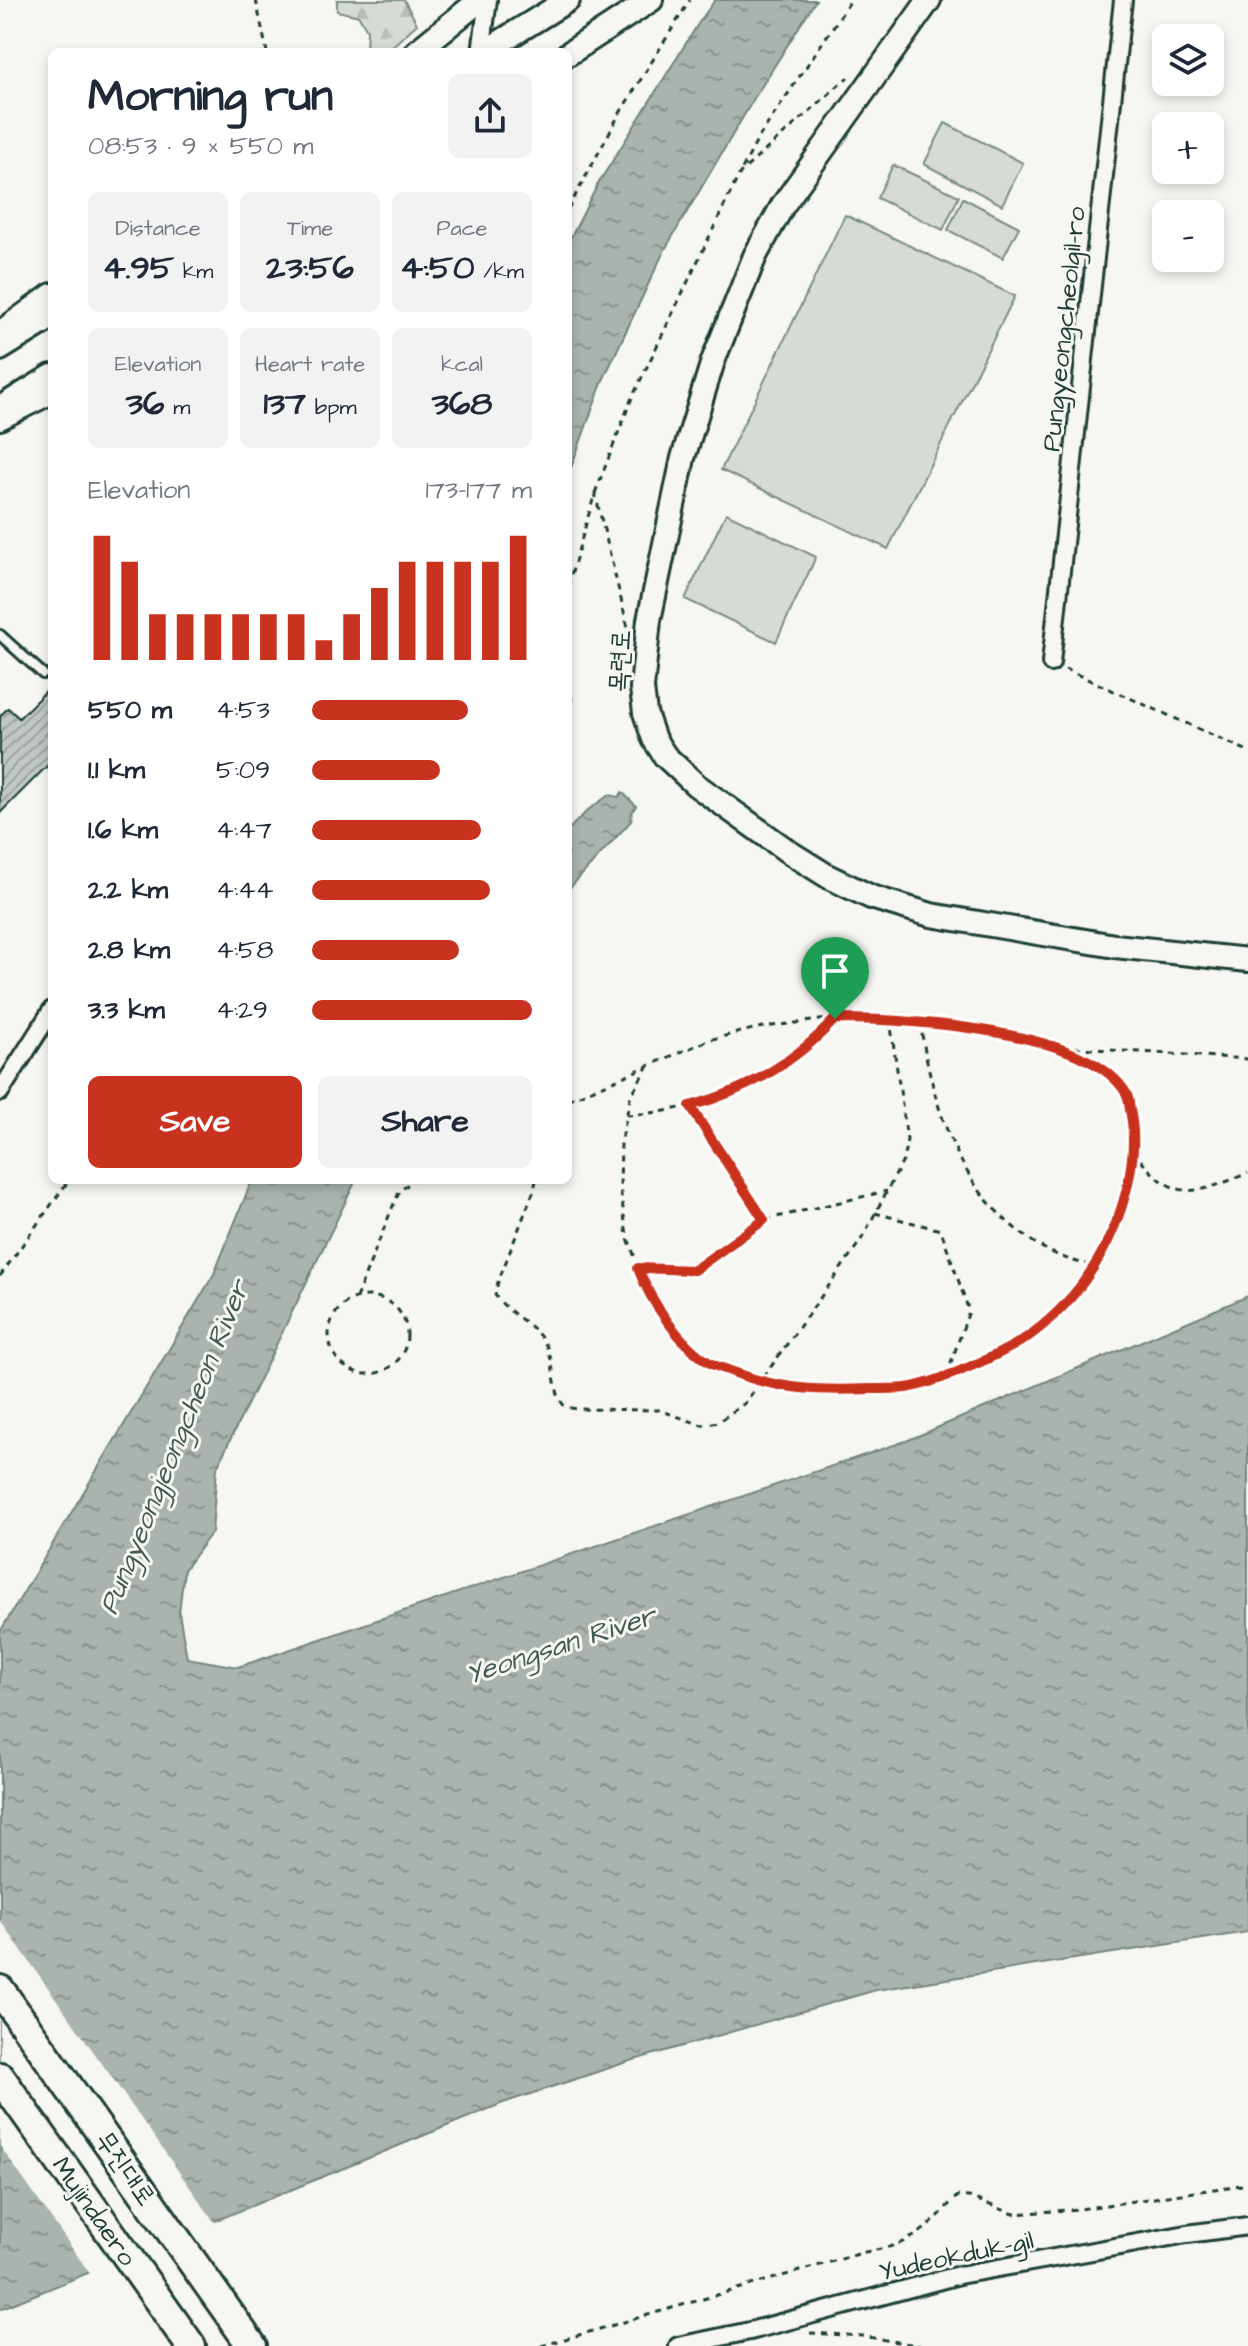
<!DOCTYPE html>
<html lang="en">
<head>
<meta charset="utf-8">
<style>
	:root { --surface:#fff; --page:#f2f2f3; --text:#1f2937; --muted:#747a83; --accent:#c8321e }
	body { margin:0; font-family:"Architects Daughter","Poor Story",sans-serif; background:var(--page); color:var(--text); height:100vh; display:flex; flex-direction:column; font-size:30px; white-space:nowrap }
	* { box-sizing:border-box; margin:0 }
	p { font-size:26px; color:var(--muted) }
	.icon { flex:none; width:44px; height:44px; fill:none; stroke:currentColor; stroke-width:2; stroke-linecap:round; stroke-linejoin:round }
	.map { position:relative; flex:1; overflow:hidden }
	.drawer { position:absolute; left:48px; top:48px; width:524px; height:1136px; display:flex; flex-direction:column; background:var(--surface); border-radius:12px; box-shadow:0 4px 12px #0003 }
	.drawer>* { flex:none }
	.controls { position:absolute; left:1152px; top:24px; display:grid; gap:16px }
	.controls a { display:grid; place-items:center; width:72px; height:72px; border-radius:12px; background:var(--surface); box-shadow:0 4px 12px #0003; font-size:40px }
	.pin { position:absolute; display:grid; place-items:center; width:68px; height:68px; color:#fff; margin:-82px -34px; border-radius:50% 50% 50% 0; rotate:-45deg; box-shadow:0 0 8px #0007 }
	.pin .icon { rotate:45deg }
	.round { display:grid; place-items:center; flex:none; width:84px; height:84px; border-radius:12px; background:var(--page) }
	.overview { display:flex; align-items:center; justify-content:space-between; height:136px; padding:0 40px }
	h1 { font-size:44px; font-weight:800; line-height:60px }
	.metrics { display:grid; grid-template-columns:repeat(3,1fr); gap:12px; height:136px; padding:8px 40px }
	.metrics div { display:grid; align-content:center; border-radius:12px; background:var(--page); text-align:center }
	.metrics b { font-size:34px; font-weight:800 }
	.metrics small { font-size:22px; font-weight:400 }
	.metrics p { font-size:22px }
	.chart { height:224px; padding:16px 40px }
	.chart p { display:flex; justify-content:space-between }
	.chart svg { width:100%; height:144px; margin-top:8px; stroke:var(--accent); stroke-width:6 }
	.button { display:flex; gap:16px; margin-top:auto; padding:16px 40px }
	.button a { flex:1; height:92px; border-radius:12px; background:var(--accent); color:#fff; font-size:32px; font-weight:800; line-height:92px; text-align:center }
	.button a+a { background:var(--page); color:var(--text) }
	ul { padding:0 40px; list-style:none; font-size:26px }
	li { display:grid; grid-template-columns:128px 96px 1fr; align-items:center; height:60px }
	li i { height:20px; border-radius:10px; background:var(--accent) }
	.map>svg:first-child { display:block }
	.grass { fill:#d6dbd6; stroke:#7a8c85; stroke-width:2 }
	.forest { fill:url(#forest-firs); stroke:#7a8c85; stroke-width:2 }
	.water { fill:url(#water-ripples); stroke:#72847d; stroke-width:2 }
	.pier { fill:#f6f6f2 }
	.building { fill:url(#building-hatch); stroke:#1f3d34; stroke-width:2 }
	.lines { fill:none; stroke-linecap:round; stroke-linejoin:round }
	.lane-casing { stroke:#1f3d34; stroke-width:14 }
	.street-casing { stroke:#1f3d34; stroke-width:22 }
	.secondary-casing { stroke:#1f3d34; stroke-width:28 }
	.highway-casing { stroke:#1f3d34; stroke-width:34 }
	.path { stroke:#1f3d34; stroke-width:3; stroke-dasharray:6 6; stroke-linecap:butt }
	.lane { stroke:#f6f6f2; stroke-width:8 }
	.street { stroke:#f6f6f2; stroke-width:16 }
	.secondary { stroke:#f6f6f2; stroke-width:22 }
	.highway { stroke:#f6f6f2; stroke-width:28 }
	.route-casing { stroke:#fff; stroke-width:16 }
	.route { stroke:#c8321e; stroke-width:10 }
	.labels { text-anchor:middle; stroke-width:6; stroke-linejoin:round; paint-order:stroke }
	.street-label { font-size:26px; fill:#1f3d34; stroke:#f6f6f2 }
	.water-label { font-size:28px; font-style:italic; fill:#425a52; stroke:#f6f6f2 }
</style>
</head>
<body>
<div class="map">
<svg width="1248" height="2346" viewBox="0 0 1248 2346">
	<defs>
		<pattern id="forest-firs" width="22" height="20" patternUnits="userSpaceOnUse" patternTransform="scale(2)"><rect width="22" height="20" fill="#d6dbd6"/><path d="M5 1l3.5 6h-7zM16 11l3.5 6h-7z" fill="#b7bdb8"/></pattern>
		<pattern id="water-ripples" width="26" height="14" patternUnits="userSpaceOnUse" patternTransform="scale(2)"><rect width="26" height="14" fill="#aab3ae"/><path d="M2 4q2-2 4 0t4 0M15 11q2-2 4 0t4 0" fill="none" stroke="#8a938e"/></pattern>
		<pattern id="building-hatch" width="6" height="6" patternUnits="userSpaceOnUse" patternTransform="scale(2)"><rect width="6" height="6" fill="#c1c8c3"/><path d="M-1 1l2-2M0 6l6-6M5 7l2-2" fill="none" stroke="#9ca49f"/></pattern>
	</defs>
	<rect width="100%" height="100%" fill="#f6f6f2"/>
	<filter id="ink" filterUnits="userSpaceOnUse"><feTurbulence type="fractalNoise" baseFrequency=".0125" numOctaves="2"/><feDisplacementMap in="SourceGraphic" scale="16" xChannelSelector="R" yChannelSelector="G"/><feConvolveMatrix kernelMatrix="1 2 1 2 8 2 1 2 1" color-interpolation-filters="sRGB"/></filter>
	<g filter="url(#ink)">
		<g class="grass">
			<polygon points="945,123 1023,163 1002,205 924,164"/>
			<polygon points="893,165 959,196 943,230 877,198"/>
			<polygon points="963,198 1019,227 1003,258 948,230"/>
			<polygon points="845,215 1015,296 888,549 721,470"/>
			<polygon points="726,513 816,557 776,642 685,599"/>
		</g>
		<polygon class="forest" points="337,0 404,0 417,24 386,52 366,50 367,30 359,16 337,11"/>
		<g class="water">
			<polygon points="715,0 816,0 753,100 664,251 603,380 568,476 568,243 598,184 698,24"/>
			<polygon points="622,792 636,806 632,812 631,821 568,890 568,830 588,810 609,795 619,797"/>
			<polygon points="252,1180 356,1180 217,1467 212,1532 184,1570 179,1613 187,1658 238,1667 906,1441 1248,1296 1248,1932 876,1990 627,2062 503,2103 0,2309 0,1632 214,1274"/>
		</g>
		<polygon class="pier" points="0,1920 216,2224 91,2275 0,2146"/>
		<polygon class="building" points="52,685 52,761 0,813 0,716 8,708 19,718"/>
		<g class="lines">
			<defs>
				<polyline id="lane" points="0,635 43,674"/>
				<g id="street">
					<polyline points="481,52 488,0"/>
					<polyline points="0,421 52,395"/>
					<polyline points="1051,663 1123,0"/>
					<polyline points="0,1092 52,1010"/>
					<polyline points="678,2346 750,2331 959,2275 1187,2234 1248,2226"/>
				</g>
				<g id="secondary">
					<polyline points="929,0 783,205 755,256 713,361 683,458 649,620 642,688 645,713 654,739 665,756 696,785 789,852 829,877 871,897 931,915 1115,946 1248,960"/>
					<polyline points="416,52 480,0"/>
					<polyline points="484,52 568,0"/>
					<polyline points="568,54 651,0"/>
					<polyline points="0,333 52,295"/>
					<polyline points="0,349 52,317"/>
					<polyline points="0,408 52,376"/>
				</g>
				<g id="highway">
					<polyline points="0,1990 252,2346"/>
					<polyline points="0,2077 191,2346"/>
				</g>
			</defs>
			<use href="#lane" class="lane-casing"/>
			<use href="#street" class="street-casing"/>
			<use href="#secondary" class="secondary-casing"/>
			<use href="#highway" class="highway-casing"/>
			<g class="path">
				<polyline points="256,0 267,52"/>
				<polyline points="742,169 759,137 851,0"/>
				<polyline points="568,209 620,113 690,0"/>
				<polyline points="595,493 631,400 740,173 848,77"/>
				<polyline points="568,586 595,493 628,628"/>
				<polyline points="1065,669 1248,751"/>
				<polyline points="568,686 572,697 568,714"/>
				<path d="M920,1022C932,1100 955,1183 1021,1233C1041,1249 1067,1262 1093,1265"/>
				<polyline points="1063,1047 1248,1059"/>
				<polyline points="648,1065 630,1098 621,1143 620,1188 627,1235 645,1286 674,1331 710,1363 759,1382 817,1391 906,1388 942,1378 997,1353 1032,1334 1071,1300 1106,1247 1121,1212 1131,1169 1134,1130 1127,1094 1105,1070 1084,1058 1056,1047"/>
				<polyline points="568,1100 709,1040 757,1028 827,1019 940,1023 1055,1046"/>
				<polyline points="690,1106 764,1220"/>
				<path d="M626,1115C709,1111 778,1079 835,1019"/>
				<path d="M1133,1151C1174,1203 1192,1196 1248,1173"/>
				<path d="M536,1180L534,1190L498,1282L495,1295C510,1316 535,1323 547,1347C554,1360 554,1399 565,1406C568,1408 573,1408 577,1409L659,1410L702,1425L718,1422L745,1403L845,1263L861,1240L903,1161L907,1140L890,1020"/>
				<polyline points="875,1213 941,1230 969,1311 947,1374"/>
				<polyline points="638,1268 694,1270 764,1220 887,1191"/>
				<polyline points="0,1276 69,1180"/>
				<circle cx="368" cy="1335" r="39"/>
				<polyline points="356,1298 395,1201 400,1191 413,1180"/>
				<polyline points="810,2333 863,2336 922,2346"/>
				<path d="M541,2346L865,2252C895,2247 912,2241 935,2220C943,2212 949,2203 958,2196L969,2197L1014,2214L1080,2209L1248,2184"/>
			</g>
			<use href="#lane" class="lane"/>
			<use href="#street" class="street"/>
			<use href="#secondary" class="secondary"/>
			<use href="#highway" class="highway"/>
		</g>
	</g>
	<g class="lines" filter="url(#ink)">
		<defs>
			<path id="route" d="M835,1019C903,1019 1088,1028 1126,1093C1129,1097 1129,1105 1130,1110C1136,1137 1133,1162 1127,1188C1113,1245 1081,1297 1033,1333C1008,1352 938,1383 906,1388C894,1389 882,1389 870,1389C820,1391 780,1390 733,1372C726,1369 717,1367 710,1363C680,1345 650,1301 638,1268L694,1270L764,1220L690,1106C747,1091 795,1062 835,1019Z"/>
		</defs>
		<use href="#route" class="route-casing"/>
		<use href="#route" class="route"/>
	</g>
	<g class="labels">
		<g class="street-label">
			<text transform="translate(1063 329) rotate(-84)" y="9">Pungyeongcheolgil-ro</text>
			<text transform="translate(619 661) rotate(-87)" y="9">목련로</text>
			<text transform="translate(126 2168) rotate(55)" y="9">무진대로</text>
			<text transform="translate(95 2211) rotate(55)" y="9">Mujindaero</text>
			<text transform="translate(956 2255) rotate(-12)" y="9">Yudeokduk-gil</text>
		</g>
		<g class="water-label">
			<text transform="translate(173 1447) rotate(-68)" y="10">Pungyeongjeongcheon River</text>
			<text transform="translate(560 1644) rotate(-18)" y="10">Yeongsan River</text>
		</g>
	</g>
</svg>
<div class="controls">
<a><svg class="icon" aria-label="layers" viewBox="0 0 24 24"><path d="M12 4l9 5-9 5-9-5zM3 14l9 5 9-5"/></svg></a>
<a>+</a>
<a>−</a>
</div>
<div class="pin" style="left:835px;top:1019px;background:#1e9e55"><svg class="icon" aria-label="arrive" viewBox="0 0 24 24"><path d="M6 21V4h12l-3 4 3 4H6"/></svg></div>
<section class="drawer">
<div class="overview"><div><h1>Morning run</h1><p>08:53 · 9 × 550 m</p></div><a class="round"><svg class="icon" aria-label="share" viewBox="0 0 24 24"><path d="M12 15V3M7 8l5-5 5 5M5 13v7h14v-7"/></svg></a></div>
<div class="metrics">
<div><p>Distance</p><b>4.95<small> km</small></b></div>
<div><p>Time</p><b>23:56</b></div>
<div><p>Pace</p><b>4:50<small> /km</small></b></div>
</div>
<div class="metrics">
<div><p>Elevation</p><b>36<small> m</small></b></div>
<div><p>Heart rate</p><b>137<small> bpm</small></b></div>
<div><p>kcal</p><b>368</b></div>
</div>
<div class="chart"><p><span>Elevation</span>173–177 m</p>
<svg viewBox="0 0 160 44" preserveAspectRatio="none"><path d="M5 44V6M15 44V14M25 44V30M35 44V30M45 44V30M55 44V30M65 44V30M75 44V30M85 44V38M95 44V30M105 44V22M115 44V14M125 44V14M135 44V14M145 44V14M155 44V6"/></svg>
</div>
<ul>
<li><b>550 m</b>4:53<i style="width:71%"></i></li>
<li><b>1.1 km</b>5:09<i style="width:58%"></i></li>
<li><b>1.6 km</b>4:47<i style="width:77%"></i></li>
<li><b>2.2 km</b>4:44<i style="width:81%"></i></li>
<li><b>2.8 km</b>4:58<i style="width:67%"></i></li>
<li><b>3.3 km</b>4:29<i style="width:100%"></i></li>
</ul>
<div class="button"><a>Save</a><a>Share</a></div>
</section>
</div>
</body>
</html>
